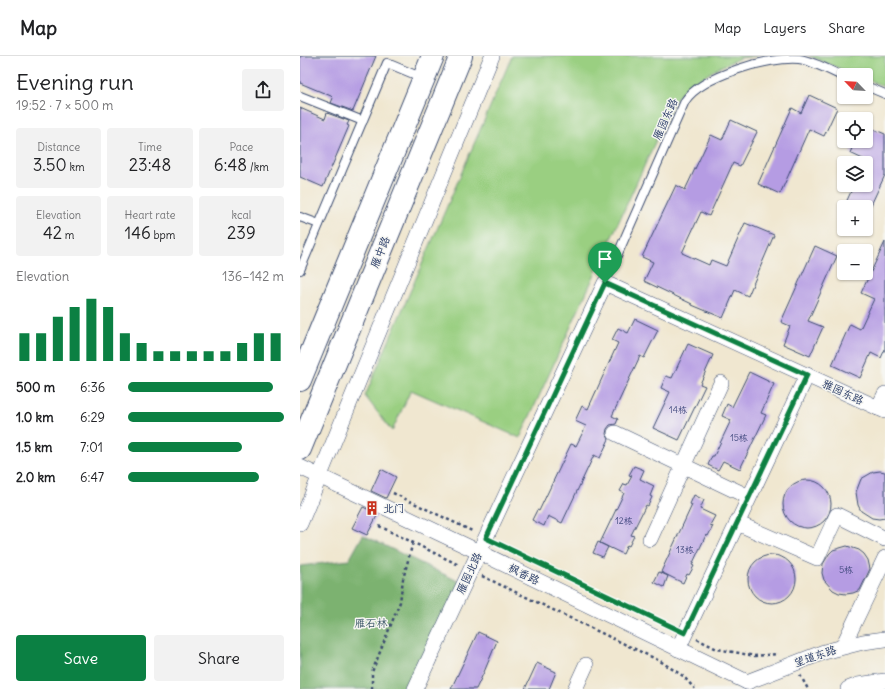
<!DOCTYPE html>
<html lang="en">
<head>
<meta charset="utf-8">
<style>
	:root { --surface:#fff; --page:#f2f2f2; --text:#202124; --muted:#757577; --line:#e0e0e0; --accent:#0b8043 }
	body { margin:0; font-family:Delius,"LXGW WenKai TC",sans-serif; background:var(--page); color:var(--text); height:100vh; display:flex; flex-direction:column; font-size:15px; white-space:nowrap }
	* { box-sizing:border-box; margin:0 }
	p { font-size:13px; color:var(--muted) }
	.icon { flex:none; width:22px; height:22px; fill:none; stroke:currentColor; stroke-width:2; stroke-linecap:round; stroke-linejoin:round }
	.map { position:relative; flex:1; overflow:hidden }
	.sheet { display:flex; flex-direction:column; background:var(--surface); width:300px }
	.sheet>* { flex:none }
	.needle { width:26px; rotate:295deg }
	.fabs { position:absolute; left:537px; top:12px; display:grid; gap:8px }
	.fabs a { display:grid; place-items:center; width:36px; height:36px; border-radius:4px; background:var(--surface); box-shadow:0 1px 3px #0004; font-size:20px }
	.pin { position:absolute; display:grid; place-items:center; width:34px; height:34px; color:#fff; margin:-41px -17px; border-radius:50% 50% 50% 0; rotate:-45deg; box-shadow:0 0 4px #0007 }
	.pin .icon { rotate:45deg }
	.round { display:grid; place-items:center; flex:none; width:42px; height:42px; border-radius:4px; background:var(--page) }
	.headline { display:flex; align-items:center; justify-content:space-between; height:68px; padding:0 16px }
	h1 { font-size:22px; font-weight:600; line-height:30px }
	.stats { display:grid; grid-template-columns:repeat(3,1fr); gap:6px; height:68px; padding:4px 16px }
	.stats div { display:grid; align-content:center; border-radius:4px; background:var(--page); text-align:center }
	.stats b { font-size:17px; font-weight:600 }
	.stats small { font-size:11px; font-weight:400 }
	.stats p { font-size:11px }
	.chart { height:112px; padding:8px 16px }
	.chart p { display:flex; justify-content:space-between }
	.chart svg { width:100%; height:72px; margin-top:4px; stroke:var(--accent); stroke-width:6 }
	.primary-button { display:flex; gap:8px; margin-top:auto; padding:8px 16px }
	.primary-button a { flex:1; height:46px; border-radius:4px; background:var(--accent); color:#fff; font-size:16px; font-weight:600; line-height:46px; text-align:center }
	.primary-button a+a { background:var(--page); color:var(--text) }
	ul { padding:0 16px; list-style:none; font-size:13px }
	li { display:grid; grid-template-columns:64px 48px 1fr; align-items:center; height:30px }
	li i { height:10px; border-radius:5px; background:var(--accent) }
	header { display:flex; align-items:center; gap:24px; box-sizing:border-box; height:56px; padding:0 20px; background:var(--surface); border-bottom:1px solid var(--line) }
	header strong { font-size:19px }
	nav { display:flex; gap:22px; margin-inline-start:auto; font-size:14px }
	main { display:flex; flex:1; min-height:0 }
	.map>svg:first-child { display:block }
	.green { fill:#9acf81; stroke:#5a7f70 }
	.forest { fill:#7bb26f; stroke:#4b7066 }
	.building { fill:#b59ce3 }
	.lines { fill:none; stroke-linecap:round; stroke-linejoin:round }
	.lane-casing { stroke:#3b4b6f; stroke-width:10 }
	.street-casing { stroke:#3b4b6f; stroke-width:16 }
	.primary-casing { stroke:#3b4b6f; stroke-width:24 }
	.path { stroke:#3b4b6f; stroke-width:2.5; stroke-dasharray:3 3; stroke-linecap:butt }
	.lane { stroke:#fff; stroke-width:8 }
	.street { stroke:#fff; stroke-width:15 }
	.primary { stroke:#fff; stroke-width:22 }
	.route-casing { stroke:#fff; stroke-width:8 }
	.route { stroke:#0b8043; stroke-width:5 }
	.labels { text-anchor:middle; stroke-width:3; stroke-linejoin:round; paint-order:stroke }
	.number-label { font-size:9px; fill:#424a7f }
	.street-label { font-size:11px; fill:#1b2f5e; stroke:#f6f6f2 }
	.poi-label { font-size:11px; fill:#1b2f5e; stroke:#f6f6f2; text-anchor:start }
	.park-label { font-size:11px; fill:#3b5767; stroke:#f6f6f2 }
</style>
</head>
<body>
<header>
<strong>Map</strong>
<nav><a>Map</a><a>Layers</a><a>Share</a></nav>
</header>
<main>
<section class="sheet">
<div class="headline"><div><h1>Evening run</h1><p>19:52 · 7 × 500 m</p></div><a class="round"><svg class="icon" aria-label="share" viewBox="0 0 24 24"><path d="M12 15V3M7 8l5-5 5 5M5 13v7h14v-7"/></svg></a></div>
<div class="stats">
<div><p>Distance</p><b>3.50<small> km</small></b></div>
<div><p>Time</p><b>23:48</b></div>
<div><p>Pace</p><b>6:48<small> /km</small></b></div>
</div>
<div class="stats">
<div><p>Elevation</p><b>42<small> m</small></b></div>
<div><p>Heart rate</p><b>146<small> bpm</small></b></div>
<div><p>kcal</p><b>239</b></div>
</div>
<div class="chart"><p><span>Elevation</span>136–142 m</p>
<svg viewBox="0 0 160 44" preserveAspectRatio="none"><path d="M5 44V27M15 44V27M25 44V17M35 44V11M45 44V6M55 44V11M65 44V27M75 44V33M85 44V38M95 44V38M105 44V38M115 44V38M125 44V38M135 44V33M145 44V27M155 44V27"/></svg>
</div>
<ul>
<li><b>500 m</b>6:36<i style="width:93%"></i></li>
<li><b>1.0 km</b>6:29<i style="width:100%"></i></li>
<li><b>1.5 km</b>7:01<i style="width:73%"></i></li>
<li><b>2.0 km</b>6:47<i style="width:84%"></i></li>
</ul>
<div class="primary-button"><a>Save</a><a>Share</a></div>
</section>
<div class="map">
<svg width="585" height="633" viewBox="0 0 585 633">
	<rect width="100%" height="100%" fill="#f6f6f2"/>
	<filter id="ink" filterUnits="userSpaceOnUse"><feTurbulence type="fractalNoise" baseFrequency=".025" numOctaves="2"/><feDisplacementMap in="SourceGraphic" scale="8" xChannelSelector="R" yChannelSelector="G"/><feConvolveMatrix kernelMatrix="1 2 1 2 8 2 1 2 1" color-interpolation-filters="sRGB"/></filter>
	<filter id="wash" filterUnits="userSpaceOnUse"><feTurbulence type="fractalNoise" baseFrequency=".012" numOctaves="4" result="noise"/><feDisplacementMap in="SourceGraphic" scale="16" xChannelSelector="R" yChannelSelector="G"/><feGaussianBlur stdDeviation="0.9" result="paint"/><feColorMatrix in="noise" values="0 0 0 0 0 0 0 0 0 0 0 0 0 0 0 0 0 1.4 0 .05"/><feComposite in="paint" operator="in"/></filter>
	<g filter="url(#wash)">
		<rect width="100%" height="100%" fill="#f0e7d0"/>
		<g class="green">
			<polygon points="212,0 457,0 440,2 420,11 385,32 373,47 220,382 111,334 92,375 65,340"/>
			<polygon points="509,0 585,0 585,31 566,23 566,19 555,19"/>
		</g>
		<polygon class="forest" points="63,479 164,528 115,633 0,633 0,510 49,504"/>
		<g id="blocks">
			<g class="building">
				<polygon points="0,0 76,0 53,55 31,47 33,42 31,40 0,27"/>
				<polygon points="509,39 537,52 524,80 509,73 480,138 458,128 492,52 501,57"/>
				<polygon points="0,52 25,63 27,57 49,65 47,69 49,70 23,131 0,121"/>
				<polygon points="431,64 457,76 440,110 433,107 409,160 401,156 382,197 409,209 411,204 426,210 445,167 474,179 448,240 435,234 423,262 392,249 392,248 344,225 353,206 342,201 376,129 385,134 411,79 422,84"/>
				<polygon points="566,70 585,78 585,119 570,151 544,151 554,129 566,129 566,107 564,107 565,104 550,97 555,85 566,85"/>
				<polygon points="585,186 585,293 581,302 571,297 560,322 532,309 550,268 560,273 574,243 561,237"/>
				<polygon points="515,190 537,200 508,265 523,271 510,300 483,288 490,270 481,266"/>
				<polygon points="335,263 358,274 344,302 340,300 312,360 318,363 316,368 310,369 307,373 306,378 309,383 300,402 294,399 262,467 248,460 244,470 232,464 237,454 239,455 271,388 276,390 286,370 275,365 282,350 288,353 318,287 312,284 318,272 328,277"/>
				<polygon points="388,288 413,299 400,328 405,330 379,384 353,372 370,336 361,332 366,320 372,322"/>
				<polygon points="449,316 474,328 461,357 466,359 440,413 423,405 418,414 408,409 412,400 414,400 431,364 422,360 427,348 432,351"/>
				<polygon points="334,410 344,414 340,423 354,430 350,440 352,441 348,450 346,449 331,479 334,480 329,490 327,489 323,498 300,487 324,437 320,435 324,428 327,429 332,420 329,419"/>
				<polygon points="81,413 96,421 86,442 71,435"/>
				<polygon points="580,415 585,416 585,462 579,463 572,462 561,455 558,449 556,436 561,423 573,416"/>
				<circle cx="507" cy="448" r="24"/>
				<polygon points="394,439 404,444 400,453 415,460 410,469 413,470 408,480 406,479 392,509 394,510 389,519 387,518 383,527 361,516 392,449 390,448"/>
				<polygon points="63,451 78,458 67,479 52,472"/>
				<polygon points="298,486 308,491 303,501 293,497"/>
				<polygon points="547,490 559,494 564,498 568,504 570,513 560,534 553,537 546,538 539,537 533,534 524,524 522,517 523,508 529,498 533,494"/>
				<circle cx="472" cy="523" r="24"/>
				<polygon points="359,516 368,520 364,531 354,526"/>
				<polygon points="178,576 197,585 184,616 176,633 151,633"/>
				<polygon points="237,607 256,616 249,633 225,633"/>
			</g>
		</g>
	</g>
	<g filter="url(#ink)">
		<use href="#blocks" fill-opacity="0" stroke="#3b4b6f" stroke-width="1"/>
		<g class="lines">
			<defs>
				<g id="lane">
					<polyline points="566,30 585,38"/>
					<polyline points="0,40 63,65"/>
					<polyline points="0,161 19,168"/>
					<polyline points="0,214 87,7 123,22"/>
					<path d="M305,227L385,45C401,20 470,0 499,3C513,5 531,15 544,21"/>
				</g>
				<g id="street">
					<polyline points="578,352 585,338"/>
					<polyline points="315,377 449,441"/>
					<polyline points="0,411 179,496 447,626"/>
					<polyline points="437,467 517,502 537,459 585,483"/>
					<polyline points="0,468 192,0"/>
					<polyline points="350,483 421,327"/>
					<polyline points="543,590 585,502"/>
					<polyline points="378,593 507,319"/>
					<polyline points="447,626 524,596 563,586 585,583"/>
					<polyline points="115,633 305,227 585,355"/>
					<polyline points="275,633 286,609"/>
					<polyline points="548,633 558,629 585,625"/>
				</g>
				<g id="primary">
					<polyline points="0,324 133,0"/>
					<polyline points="0,393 161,0"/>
				</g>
			</defs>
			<use href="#lane" class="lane-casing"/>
			<use href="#street" class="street-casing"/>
			<use href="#primary" class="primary-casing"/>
			<g class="path">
				<polyline points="93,437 174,476"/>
				<polyline points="79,470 159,509"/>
				<polyline points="198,488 374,572"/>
				<polyline points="182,520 360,605 383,620 395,633"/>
				<polyline points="397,583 417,593 455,600 478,598"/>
				<polyline points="500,619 508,633"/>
				<polyline points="72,633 72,616 100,546 103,523 113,486"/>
			</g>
			<use href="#lane" class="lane"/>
			<use href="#street" class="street"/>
			<use href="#primary" class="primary"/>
		</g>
	</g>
	<g class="lines" filter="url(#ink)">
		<defs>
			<polygon id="route" points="305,227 507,319 385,577 186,482"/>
		</defs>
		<use href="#route" class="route-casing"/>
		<use href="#route" class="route"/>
	</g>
	<defs>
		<symbol id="building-bare" viewBox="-9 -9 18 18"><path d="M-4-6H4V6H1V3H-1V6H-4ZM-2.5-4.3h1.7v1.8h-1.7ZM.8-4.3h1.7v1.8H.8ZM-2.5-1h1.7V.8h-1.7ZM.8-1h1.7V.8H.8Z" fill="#c8321e" stroke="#f6f6f2" stroke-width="2.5" paint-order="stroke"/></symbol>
	</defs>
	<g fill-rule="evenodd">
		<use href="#building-bare" x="62" y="442" width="20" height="20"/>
	</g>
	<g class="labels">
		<g class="number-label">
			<text x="378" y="357">14栋</text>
			<text x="439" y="385">15栋</text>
			<text x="324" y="468">12栋</text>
			<text x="385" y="497">13栋</text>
			<text x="546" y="517">5栋</text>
		</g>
		<g class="street-label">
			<text transform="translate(365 63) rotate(-66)" y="4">雁园东路</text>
			<text transform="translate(80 196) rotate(-68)" y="4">雁中路</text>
			<text transform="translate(543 336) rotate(25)" y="4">雅园东路</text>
			<text transform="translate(169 517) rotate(-65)" y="4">雁园北路</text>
			<text transform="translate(224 518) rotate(26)" y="4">枫香路</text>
			<text transform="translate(515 600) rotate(-19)" y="4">望道东路</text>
		</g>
		<g class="poi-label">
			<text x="83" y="456">北门</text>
		</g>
		<g class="park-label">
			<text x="71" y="571">雁石林</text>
		</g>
	</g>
</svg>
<div class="fabs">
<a><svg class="needle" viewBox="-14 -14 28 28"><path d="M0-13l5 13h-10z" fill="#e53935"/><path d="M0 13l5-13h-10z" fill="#757577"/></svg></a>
<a><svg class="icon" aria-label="locate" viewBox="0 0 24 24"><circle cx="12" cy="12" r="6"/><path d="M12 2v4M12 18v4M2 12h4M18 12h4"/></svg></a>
<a><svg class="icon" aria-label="layers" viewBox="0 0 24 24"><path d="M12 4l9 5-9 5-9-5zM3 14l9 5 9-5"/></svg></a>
<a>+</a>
<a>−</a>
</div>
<div class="pin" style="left:305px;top:227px;background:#1e9e55"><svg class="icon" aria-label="arrive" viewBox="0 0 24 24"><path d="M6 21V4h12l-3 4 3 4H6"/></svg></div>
</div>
</main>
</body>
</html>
